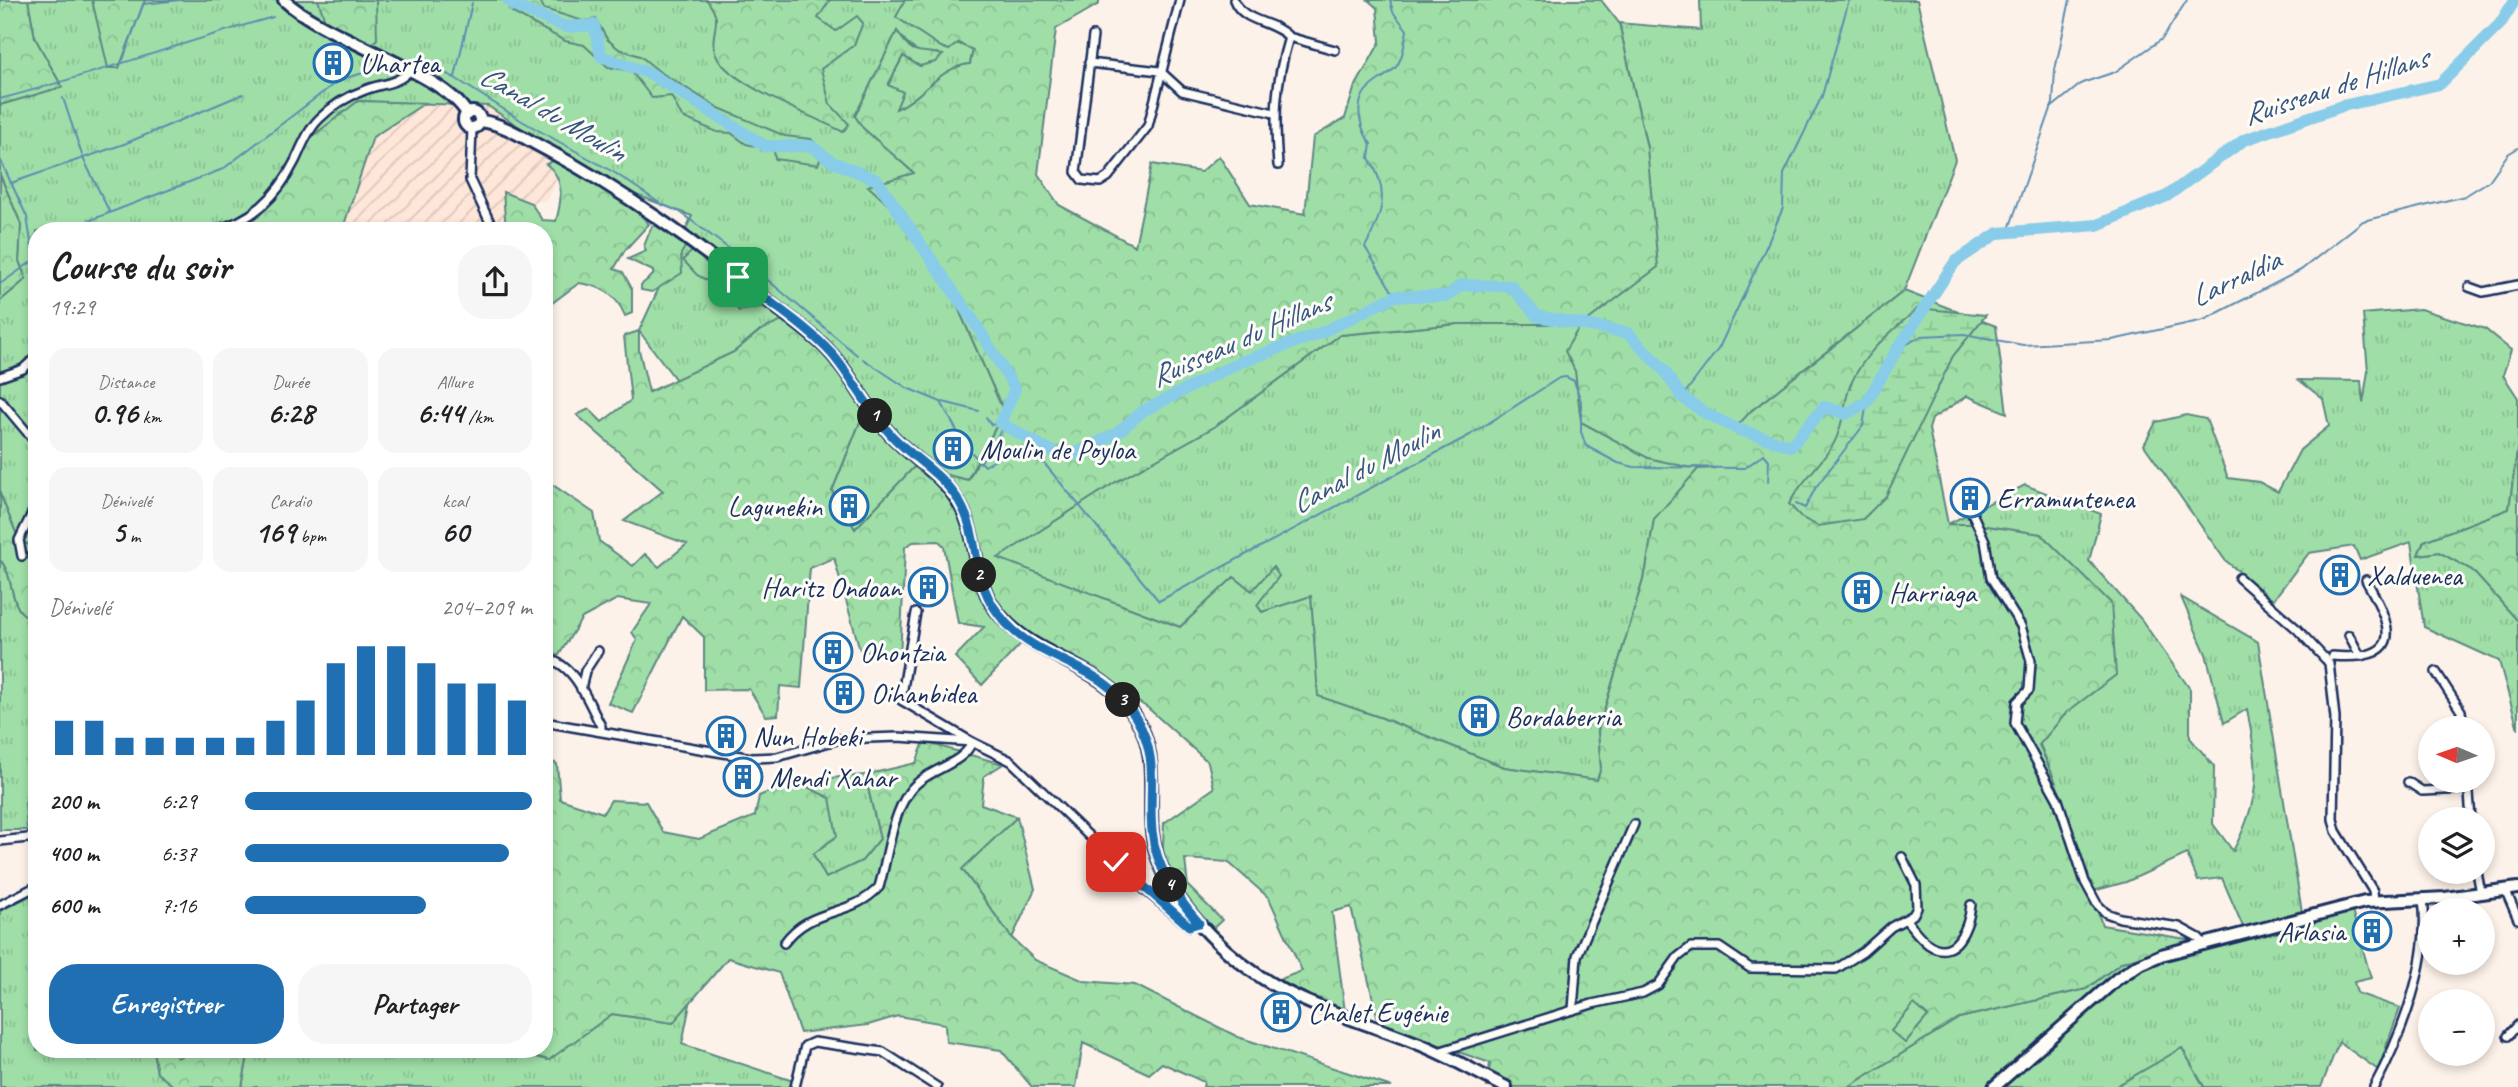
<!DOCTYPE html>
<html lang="fr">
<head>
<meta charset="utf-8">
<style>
	:root { --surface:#fff; --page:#f6f6f6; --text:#202124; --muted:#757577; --accent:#1f6fb2 }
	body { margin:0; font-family:Caveat,sans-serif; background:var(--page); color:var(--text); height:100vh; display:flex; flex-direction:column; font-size:26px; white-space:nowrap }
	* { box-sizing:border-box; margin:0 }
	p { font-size:23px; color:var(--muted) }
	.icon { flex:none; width:38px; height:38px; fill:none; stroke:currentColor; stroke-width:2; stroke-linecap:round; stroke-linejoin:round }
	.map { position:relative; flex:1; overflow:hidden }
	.details { position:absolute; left:28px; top:222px; width:525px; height:836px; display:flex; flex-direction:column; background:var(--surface); border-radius:28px; box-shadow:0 4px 10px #0003 }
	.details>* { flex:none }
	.needle { width:46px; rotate:272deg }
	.tools { position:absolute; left:2418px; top:716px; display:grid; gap:14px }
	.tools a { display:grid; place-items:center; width:77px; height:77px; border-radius:50%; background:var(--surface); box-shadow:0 4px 10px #0003; font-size:35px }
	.pin { position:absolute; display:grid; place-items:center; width:60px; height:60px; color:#fff; margin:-30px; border-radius:14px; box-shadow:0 4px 10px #0006 }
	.km { position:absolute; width:35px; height:35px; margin:-18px; border-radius:50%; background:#222; color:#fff; font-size:19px; line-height:35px; text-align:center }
	.round { display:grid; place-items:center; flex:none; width:74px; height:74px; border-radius:28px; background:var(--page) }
	.overview { display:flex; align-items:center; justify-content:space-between; height:119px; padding:0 21px }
	h1 { font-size:38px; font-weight:800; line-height:52px }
	.stats { display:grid; grid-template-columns:repeat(3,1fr); gap:10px; height:119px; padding:7px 21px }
	.stats div { display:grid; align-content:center; border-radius:18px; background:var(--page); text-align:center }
	.stats b { font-size:30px; font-weight:800 }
	.stats small { font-size:19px; font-weight:400 }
	.stats p { font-size:19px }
	.chart { height:196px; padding:14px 21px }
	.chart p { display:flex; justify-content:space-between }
	.chart svg { width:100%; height:126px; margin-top:7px; stroke:var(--accent); stroke-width:6 }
	.action { display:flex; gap:14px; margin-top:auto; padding:14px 21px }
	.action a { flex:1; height:80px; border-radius:28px; background:var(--accent); color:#fff; font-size:28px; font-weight:800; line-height:80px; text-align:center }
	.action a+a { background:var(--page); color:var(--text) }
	ul { padding:0 21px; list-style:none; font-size:23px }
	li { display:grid; grid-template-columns:112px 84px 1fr; align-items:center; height:52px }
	li i { height:18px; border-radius:9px; background:var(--accent) }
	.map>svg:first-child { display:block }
	.industrial { fill:url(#industrial-furrows) }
	.grass { fill:url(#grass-tufts); stroke:#5d8782; stroke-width:2 }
	.forest { fill:url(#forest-crowns); stroke:#5d8782; stroke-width:2; fill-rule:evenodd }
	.wetland { fill:url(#wetland-marsh); stroke:#5d8782; stroke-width:2 }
	.pitch { fill:#9fdfa7; stroke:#5d8782; stroke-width:2 }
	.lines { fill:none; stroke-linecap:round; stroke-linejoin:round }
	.stream { stroke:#5c8db1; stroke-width:2 }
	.river { stroke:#88cce9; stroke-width:12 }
	.street-casing { stroke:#1b2f5e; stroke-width:12 }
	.secondary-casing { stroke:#1b2f5e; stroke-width:16 }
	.street { stroke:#fdfcf7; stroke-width:7 }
	.secondary { stroke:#fdfcf7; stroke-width:10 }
	.route-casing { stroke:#fff; stroke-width:14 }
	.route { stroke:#1f6fb2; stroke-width:9 }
	.labels { text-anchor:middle; stroke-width:6; stroke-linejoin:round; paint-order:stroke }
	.poi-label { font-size:28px; fill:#1b2f5e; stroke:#fdfcf7; text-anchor:start }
	.water-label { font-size:30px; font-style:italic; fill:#365681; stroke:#fdfcf7 }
</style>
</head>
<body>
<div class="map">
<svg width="2518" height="1087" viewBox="0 0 2518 1087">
	<defs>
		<pattern id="industrial-furrows" width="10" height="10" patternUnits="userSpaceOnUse" patternTransform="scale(1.75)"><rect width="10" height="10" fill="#fee6d8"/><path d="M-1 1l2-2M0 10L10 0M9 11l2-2" fill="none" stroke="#d9c6bc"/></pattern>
		<pattern id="grass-tufts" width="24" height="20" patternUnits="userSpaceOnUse" patternTransform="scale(1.75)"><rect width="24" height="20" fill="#9fdfa7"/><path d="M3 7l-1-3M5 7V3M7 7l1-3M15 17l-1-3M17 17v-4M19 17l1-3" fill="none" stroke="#88c092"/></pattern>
		<pattern id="forest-crowns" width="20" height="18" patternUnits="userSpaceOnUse" patternTransform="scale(1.75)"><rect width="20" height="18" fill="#9fdfa7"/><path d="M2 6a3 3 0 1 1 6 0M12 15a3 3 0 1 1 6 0" fill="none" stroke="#88c092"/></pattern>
		<pattern id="wetland-marsh" width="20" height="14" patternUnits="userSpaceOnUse" patternTransform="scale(1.75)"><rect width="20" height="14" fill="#9fdfa7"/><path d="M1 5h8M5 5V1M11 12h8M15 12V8" fill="none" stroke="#88c092"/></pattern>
	</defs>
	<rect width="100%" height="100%" fill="#fdf2e9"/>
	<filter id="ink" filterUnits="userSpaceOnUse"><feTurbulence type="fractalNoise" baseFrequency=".0143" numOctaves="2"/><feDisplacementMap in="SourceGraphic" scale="14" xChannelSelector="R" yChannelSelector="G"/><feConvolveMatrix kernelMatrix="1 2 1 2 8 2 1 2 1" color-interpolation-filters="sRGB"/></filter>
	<g filter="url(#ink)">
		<polygon class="industrial" points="425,103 488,106 551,147 546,164 558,178 548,200 531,203 504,193 506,231 342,231 373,137"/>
		<g class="grass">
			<path d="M28,0H905L897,17L973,50L970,64C940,67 922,99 896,109L888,85L903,56L920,66L938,53C916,56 910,47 897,31L855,116L864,128L915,174L869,186L908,223L945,278L1004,412L967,480L914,467L855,529L832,491L864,412L760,330L734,352L676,380L639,331L692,216L600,181L488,106L358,101L294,168L282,191L259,216L228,231H37V549L19,540L0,494V301L26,279L19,261L21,224L0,175V105L62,87L35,38Z"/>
			<polygon points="1700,0 1917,0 1955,160 1904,291 1751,411 1773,448 1654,519 1646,570 1598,731 1601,768 1597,780 1504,767 1382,718 1317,696 1311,596 1262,612 1257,605 1279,576 1252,591 1234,577 1180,627 997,558 1114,483 1214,427 1340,335 1458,324 1647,148 1619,23 1701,30"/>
			<polygon points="2420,309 2485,329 2511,350 2503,375 2518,398 2518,444 2509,509 2424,541 2419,555 2439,552 2472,570 2518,621 2518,729 2499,661 2424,627 2411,542 2360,560 2354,546 2309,553 2273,600 2225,560 2144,445 2156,422 2186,415 2206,419 2228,478 2259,482 2278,492 2300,450 2329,426 2323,399 2299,380 2361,381 2363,403 2368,371 2363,314"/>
			<path d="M2025,485L2101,514L2089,561L2141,619L2190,689V738L2214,766L2213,824L2233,851C2263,794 2258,769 2247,709L2224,723L2206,654L2181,597L2258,642L2302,912L2352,911L2371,978L2354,982L2357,993L2400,1008L2378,1070L2339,1042L2321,1087H2204L2182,1048L2115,1087H1848L1959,1018L2086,989L2122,962L2192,940L2244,929L2222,878L2198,881L2187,854L2126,882L2093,891L2056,783L1948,524Z"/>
			<path d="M0,560C17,577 6,617 37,619V799L25,802L27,830H0Z"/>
			<polygon points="865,775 880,839 862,861 826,878 813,854 795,781"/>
			<polygon points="1017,817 1035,889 1012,938 962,869"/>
			<polygon points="37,892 37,1050 153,1050 157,1073 175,1087 0,1087 0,911"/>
			<polygon points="691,999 682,1044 793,1081 791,1087 242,1087 249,1050 510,1050 548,1060 612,1014 673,1023"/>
		</g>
		<g class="forest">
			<polygon points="0,0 28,0 35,38 62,87 0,105"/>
			<polygon points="92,0 145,0 119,68 108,68"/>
			<polygon points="318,0 376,0 377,39 369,47 326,23"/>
			<polygon points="504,0 540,0 544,9 583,21 596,19 607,39 619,49 640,56 660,72 719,108 785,136 811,139 823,151 818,165 775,159 774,150 746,144 731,133 717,132 682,117 671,96 652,98 631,71 608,67 584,45 565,41 513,13"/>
			<path d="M707,0H830L818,18L836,31L857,16L863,23L854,45L821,69L830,104L849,124L843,132C813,116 728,84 716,55C710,41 716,33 716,19C716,13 710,5 707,0Z"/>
			<path d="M905,0H1099V4L1056,29L1038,174L1059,205L1135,246L1152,164L1201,172L1219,156L1250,204L1305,214L1313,137L1345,118L1354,89L1380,42L1377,8L1368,0H1601L1619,23L1647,148L1658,267L1583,324L1628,333L1663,369L1682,397L1705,413L1738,425L1751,411L1904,291L1996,326L2007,413L1967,396L1932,419L1929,429L1948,524H1973L2041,534L2111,603L2116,675L2067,712L2039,745L2056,783L2102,925L2192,940L2122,962L2086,989L1959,1018L1848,1087H1487L1490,1063L1379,1024L1351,907L1332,912L1345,1012L1282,986L1281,979L1302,971L1269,898L1228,862L1185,859L1188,886L1222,920L1207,934L1162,868L1164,823L1214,788L1208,762L1148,708L1030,634L982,685L955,657L984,627L958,623L944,546L939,541L913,542L905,547L900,659L860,650L834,558L810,568L801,688L780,686L778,715L766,716L749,689L704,690V637L682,616L633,713L608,703L637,640L632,632L651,604L617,599L582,618L559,655L544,656V479L594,513L599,541L633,566L645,554L659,567L687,544L624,521L663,491L577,415L589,409L602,422L631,400L624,336L639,331V350L649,392L734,352L761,330L785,320L824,350L864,412L832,491L855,529L914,467L968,480L1004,412L945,278L908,223L868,186L914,173L863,128L855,116L897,31C916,60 915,47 943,55L935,62L920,66L903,56L888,85L903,92L896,109C924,98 938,67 970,64L973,50L958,43L949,50L941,47L896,17ZM1458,324H1581L1565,351L1575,371L1581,422L1648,458L1687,467L1716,468L1698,469L1654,519L1646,570L1598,731L1601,768L1597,780L1504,767L1382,718L1318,696L1311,596L1262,612L1257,605L1279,576L1273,567L1252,591L1234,577L1180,627L998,558L1114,483L1214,427L1340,335Z"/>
			<polygon points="358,101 425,103 373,137 342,231 228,231 258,217 282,190 309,139"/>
			<path d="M553,161L627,201L649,224L625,250L614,269L623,272L632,289V313L625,316C617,295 602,286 579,283L544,309V231H506L503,192L531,203L542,220L556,221C562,200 565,178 546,164Z"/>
			<polygon points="0,175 21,224 19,261 26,279 0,301"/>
			<polygon points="657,225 676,236 685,247 681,254 682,273 652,292 641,290 641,285 653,275 653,271 628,259 646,251 644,246 652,226"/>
			<polygon points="692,251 752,295 760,307 739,311 723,289 697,275 683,260"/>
			<polygon points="2518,444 2518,621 2472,570 2439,552 2418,555 2424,541 2509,509"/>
			<path d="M0,494L19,540L37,549V619C6,617 17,577 0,560Z"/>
			<polygon points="924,742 1003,764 984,776 981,804 1017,817 962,869 1012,938 1035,960 1084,981 1135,985 1238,1037 1392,1087 1203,1087 1204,1082 1162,1063 1149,1074 1083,1043 1076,1087 1032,1087 1001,1050 946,1042 945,1024 898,1016 868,1025 800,1033 779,973 728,958 673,1023 612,1014 549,1060 510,1050 544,1050 544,757 557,764 560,799 603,813 611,800 646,802 663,832 699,839 755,816 759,796 795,781 830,798 837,836 813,854 826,878 862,861 880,839 865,775 916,763"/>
			<polygon points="2182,1048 2204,1087 2115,1087"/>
			<polygon points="153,1050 172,1050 177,1058 194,1050 249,1050 242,1087 175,1087 157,1073"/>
		</g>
		<path class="wetland" d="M1918,308L1986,315L1953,356L1886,496L1863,519L1818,526L1802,518L1789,504C1800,482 1821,465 1834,443C1844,425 1843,405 1850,386C1864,352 1891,332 1918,308Z"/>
		<polygon class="pitch" points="1914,1004 1928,1016 1905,1043 1891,1031"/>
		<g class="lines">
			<g class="stream">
				<path d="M1390,0L1393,12L1407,30C1405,42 1403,58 1396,67C1387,77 1372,82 1365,92C1354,108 1361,130 1371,144L1369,158C1390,191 1383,214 1365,247L1395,296"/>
				<polyline points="123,60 143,4 180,0"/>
				<polyline points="407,64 423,62 455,78 522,121 615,173 661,204 680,212 744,260"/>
				<polyline points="455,77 472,3"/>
				<polyline points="63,98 83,158 110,213"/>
				<path d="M0,99C92,75 181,43 273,17"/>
				<polyline points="2051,108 2082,83 2115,72 2162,39 2187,0"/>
				<polyline points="0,159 27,217 34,261"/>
				<polyline points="11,183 124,144 243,94"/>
				<polyline points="73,231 83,223 223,169 339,80 391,65"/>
				<polyline points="2008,232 2053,103 2055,70 2070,0"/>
				<polyline points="751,266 857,355"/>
				<polyline points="0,284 37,258"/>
				<polyline points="1896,351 1921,336 1964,334 2023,345 2112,340 2204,320 2301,270 2363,221 2465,196 2489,181 2508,154 2518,148"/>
				<polyline points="863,359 907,388 941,402 957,431"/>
				<polyline points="1682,397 1719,348 1767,245 1783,208 1784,174 1822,96 1849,0"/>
				<polyline points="943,402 979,411"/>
				<polyline points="986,417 991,425 1000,423"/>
				<polyline points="972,453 985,466 1016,448 1033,450 1159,601 1470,435 1559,378 1566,377 1574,381 1581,401 1581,432 1586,446 1618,463 1634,467 1745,468 1764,454 1769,460 1768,482"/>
				<polyline points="980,463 1004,426"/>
				<polyline points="1796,504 1805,508 1816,487 1863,426 1867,402"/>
			</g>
			<g class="river">
				<polyline points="508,0 514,6 566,27 594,25 601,56 651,74 765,146 811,146 833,162 877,180 977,326 1015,389 1000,423 1055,453 1071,455 1116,434 1143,411 1236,364 1323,332 1395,296 1447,296 1461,285 1511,286 1537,316 1628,333 1663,369 1682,397 1705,413 1737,429 1791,446 1824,407"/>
				<polyline points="1829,408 1846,414 1867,402 1896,351 1955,262 1998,233 2097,225 2167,196 2244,140 2342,106 2440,84 2500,24 2515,0"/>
			</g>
			<defs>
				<g id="street">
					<path d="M1234,0C1243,23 1273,20 1289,37C1275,84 1274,116 1278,165"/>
					<polyline points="1093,36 1076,172 1082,180 1100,182 1108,177 1148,126 1180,0"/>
					<polyline points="1289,37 1335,50"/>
					<polyline points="1089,63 1160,71 1182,91 1274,113"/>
					<polyline points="472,128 470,180 494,231"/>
					<path d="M211,231C252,222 277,197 295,161C302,146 308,130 319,119C332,106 348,96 365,90C379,84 399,84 409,71"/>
					<polyline points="2469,287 2483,292 2518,285"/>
					<polyline points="0,377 23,369 37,356"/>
					<polyline points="0,400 37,444"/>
					<polyline points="1973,515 1985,541 1991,578 2021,626 2031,661 2029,690 2017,702 2015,723 2058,800 2085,882 2097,904 2106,913 2120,918 2179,927 2199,938 2205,945"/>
					<polyline points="22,556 19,540 37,503"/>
					<polyline points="2239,578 2297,629 2329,663 2335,718 2333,819 2336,831 2373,891 2374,901"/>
					<polyline points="2349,635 2360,656"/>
					<path d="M2332,656C2407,662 2392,626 2366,580"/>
					<path d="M544,659C574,660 589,704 601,726V731"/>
					<polyline points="2436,672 2461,711 2463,728"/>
					<polyline points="581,689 585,671 598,651"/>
					<polyline points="544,722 752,758 777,757 840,739 898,737 972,742 1011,761 1145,890 1189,926 1199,923"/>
					<polyline points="2468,780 2471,819"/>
					<polyline points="2408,782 2422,791 2468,789"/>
					<polyline points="0,841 37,837"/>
					<polyline points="2477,872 2481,893"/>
					<polyline points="2505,889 2518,919"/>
					<polyline points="0,905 37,886"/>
					<path d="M1906,920C1913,928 1920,938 1928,944C1956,963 1969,925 1971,905"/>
					<path d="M784,943C812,905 849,919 879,887C888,857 891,817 909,792C926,768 963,766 972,742L901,700L916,613"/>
					<polyline points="1573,1010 1577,956 1634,824"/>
					<polyline points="2508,1036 2518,1025"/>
					<polyline points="1438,1052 1592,1004 1643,993 1658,985 1678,957 1691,947 1719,947 1750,968 1836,969 1863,952 1891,927 1913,915 1917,908 1916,885 1902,857"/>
					<polyline points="795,1087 805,1046 814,1042 883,1052 937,1087"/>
					<path d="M2374,1087C2402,1035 2431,959 2423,899"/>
				</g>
				<g id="secondary">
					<path d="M284,0C325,39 446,73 467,114"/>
					<circle cx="472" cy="120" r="8"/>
					<path d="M481,121C505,124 527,140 549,151C624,191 692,241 759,294C780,311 803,326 823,345C850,371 865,407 891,435C911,457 938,472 955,497C981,533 970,580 999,614C1036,660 1103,663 1135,716C1159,754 1148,790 1152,832C1156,872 1182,906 1209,934C1276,1003 1336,1010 1419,1044C1449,1056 1477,1073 1506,1087"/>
					<polyline points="1994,1087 2117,979 2138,965 2161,955 2365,902 2445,898 2518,888"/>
				</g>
			</defs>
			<use href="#street" class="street-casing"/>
			<use href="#secondary" class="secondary-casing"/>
			<use href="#street" class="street"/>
			<use href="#secondary" class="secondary"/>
		</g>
	</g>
	<g class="lines" filter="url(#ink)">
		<defs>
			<path id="route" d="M738,277C769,303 805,324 832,354C855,381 870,414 895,439C916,460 943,475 959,501C984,544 967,580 1006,623C1043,664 1105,663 1136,718C1160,759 1148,788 1152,831C1156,867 1175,896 1199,923L1189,926L1116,862"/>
		</defs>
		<use href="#route" class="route-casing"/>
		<use href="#route" class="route"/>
	</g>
	<defs>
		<symbol id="building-ring" viewBox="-11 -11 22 22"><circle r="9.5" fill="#fdfcf7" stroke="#1f6fb2" stroke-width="1.5"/><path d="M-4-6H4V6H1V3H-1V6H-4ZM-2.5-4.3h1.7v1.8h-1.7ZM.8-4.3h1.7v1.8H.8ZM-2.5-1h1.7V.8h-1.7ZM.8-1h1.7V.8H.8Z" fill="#1f6fb2"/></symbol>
	</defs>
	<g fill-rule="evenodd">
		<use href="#building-ring" x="311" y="41" width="44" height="44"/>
		<use href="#building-ring" x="931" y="427" width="44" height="44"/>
		<use href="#building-ring" x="1948" y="476" width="44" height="44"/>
		<use href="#building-ring" x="827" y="484" width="44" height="44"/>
		<use href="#building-ring" x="2318" y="553" width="44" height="44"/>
		<use href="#building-ring" x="906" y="565" width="44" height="44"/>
		<use href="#building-ring" x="1840" y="570" width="44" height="44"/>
		<use href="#building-ring" x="811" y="630" width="44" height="44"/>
		<use href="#building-ring" x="822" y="671" width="44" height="44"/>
		<use href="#building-ring" x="1457" y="694" width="44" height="44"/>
		<use href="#building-ring" x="704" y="714" width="44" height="44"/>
		<use href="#building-ring" x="721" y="755" width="44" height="44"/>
		<use href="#building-ring" x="2350" y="909" width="44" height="44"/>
		<use href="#building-ring" x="1259" y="990" width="44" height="44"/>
	</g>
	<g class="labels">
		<g class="poi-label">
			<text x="360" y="73">Uhartea</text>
			<text x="980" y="459">Moulin de Poyloa</text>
			<text x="1997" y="508">Erramuntenea</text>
			<text x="822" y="516" text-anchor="end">Lagunekin</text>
			<text x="2367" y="585">Xalduenea</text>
			<text x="901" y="597" text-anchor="end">Haritz Ondoan</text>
			<text x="1889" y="602">Harriaga</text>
			<text x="860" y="662">Ohontzia</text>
			<text x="871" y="703">Oihanbidea</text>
			<text x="1506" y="726">Bordaberria</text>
			<text x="753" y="746">Nun Hobeki</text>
			<text x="770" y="787">Mendi Xahar</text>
			<text x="2345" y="941" text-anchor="end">Arlasia</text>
			<text x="1308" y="1022">Chalet Eugénie</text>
		</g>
		<g class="water-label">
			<text transform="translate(2335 86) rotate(-18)" y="10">Ruisseau de Hillans</text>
			<text transform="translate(553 113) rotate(30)" y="10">Canal du Moulin</text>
			<text transform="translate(2235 278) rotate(-25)" y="10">Larraldia</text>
			<text transform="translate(1240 339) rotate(-24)" y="10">Ruisseau du Hillans</text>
			<text transform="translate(1365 467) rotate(-28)" y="10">Canal du Moulin</text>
		</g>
	</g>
</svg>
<div class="tools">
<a><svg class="needle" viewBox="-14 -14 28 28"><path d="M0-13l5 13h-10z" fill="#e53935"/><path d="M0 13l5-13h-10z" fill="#757577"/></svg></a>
<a><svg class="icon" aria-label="layers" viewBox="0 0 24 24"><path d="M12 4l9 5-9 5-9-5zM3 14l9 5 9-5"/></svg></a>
<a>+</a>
<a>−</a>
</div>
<div class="pin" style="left:738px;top:277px;background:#1e9e55"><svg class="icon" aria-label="arrive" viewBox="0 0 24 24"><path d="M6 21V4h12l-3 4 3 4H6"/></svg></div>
<div class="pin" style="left:1116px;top:862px;background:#d93025"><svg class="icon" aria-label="check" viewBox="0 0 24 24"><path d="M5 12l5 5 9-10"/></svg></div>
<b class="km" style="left:875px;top:416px">1</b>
<b class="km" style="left:979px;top:575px">2</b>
<b class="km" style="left:1123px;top:700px">3</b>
<b class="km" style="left:1170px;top:885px">4</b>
<section class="details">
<div class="overview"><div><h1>Course du soir</h1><p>19:29</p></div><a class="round"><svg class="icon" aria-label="share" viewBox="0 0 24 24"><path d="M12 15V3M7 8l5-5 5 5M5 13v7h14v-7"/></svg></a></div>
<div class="stats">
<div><p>Distance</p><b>0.96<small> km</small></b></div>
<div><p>Durée</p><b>6:28</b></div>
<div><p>Allure</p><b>6:44<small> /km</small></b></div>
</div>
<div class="stats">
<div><p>Dénivelé</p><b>5<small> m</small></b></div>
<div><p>Cardio</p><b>169<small> bpm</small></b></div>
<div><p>kcal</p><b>60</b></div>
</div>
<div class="chart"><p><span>Dénivelé</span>204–209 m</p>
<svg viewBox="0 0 160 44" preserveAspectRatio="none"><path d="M5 44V32M15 44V32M25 44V38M35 44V38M45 44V38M55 44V38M65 44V38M75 44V32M85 44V25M95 44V12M105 44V6M115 44V6M125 44V12M135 44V19M145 44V19M155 44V25"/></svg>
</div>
<ul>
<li><b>200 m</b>6:29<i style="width:100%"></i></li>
<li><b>400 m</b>6:37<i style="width:92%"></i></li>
<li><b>600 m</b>7:16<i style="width:63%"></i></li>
</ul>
<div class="action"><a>Enregistrer</a><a>Partager</a></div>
</section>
</div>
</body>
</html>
